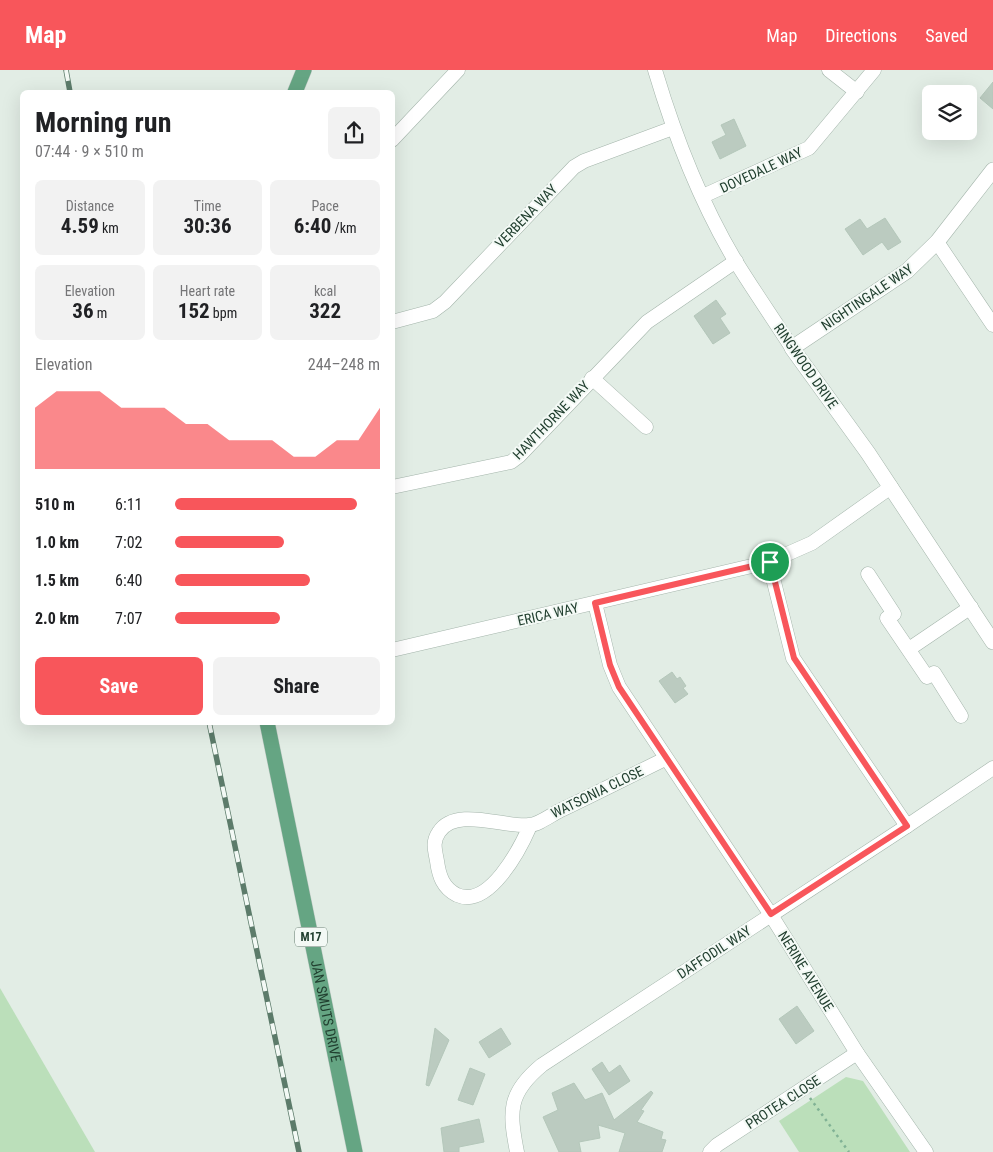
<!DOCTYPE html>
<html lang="en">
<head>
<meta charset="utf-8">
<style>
	:root { --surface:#fff; --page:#f2f2f2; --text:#202124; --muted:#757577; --accent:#f8565b }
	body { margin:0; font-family:"Roboto Condensed",sans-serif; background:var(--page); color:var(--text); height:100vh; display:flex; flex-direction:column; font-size:19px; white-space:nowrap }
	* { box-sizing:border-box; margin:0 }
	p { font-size:16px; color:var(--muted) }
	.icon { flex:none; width:28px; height:28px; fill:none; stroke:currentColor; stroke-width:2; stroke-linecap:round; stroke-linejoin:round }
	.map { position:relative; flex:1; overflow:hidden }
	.details { position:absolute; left:20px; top:20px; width:375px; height:635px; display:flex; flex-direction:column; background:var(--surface); border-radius:8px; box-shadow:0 5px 20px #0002 }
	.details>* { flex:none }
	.controls { position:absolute; left:922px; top:15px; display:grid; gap:10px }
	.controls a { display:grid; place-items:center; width:55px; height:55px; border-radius:8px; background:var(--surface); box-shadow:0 5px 20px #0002; font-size:25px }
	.pin { position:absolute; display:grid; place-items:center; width:42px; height:42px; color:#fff; margin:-21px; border:2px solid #fff; border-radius:50%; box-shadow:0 1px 5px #0007 }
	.round { display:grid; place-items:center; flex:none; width:52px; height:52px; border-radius:8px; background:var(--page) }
	.summary { display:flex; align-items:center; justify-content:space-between; height:85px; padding:0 15px }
	h1 { font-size:28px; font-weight:700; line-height:38px }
	.figures { display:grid; grid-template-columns:repeat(3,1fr); gap:8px; height:85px; padding:5px 15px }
	.figures div { display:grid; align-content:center; border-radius:8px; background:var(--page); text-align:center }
	.figures b { font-size:21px; font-weight:700 }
	.figures small { font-size:14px; font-weight:400 }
	.figures p { font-size:14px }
	.chart { height:140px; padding:10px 15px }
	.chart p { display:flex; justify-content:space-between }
	.chart svg { width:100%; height:90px; margin-top:5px; fill:var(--accent); opacity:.7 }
	.primary-button { display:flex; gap:10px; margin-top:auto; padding:10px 15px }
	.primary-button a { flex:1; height:58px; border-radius:8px; background:var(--accent); color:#fff; font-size:20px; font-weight:700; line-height:58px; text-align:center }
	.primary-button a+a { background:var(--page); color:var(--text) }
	ul { padding:0 15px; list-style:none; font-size:16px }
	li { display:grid; grid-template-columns:80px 60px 1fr; align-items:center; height:38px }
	li i { height:12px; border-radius:6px; background:var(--accent) }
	header { display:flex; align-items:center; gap:30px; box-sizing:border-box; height:70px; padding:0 25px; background:var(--accent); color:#fff }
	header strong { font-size:24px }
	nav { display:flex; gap:28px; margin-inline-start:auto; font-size:18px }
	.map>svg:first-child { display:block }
	.green { fill:#bbdfba }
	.building { fill:#bbcbc0; stroke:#b4c7ba }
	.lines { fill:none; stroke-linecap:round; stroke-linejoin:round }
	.minor-casing { stroke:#a4b5ab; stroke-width:15 }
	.tertiary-casing { stroke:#a4b5ab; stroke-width:16 }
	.primary-casing { stroke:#c1c9c5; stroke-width:16 }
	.path { stroke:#81b295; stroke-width:2.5; stroke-dasharray:2.5 4; stroke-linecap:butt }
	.minor { stroke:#fff; stroke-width:14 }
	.tertiary { stroke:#fff; stroke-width:15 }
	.primary { stroke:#65a583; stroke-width:15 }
	.rail-casing { stroke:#5c7b6a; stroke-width:5.5 }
	.rail { stroke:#f3f9f5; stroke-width:4; stroke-dasharray:11; stroke-linecap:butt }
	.route-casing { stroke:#fff; stroke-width:10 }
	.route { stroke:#f8565b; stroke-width:6 }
	.labels { text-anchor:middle; stroke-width:4; stroke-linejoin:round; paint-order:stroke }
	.shield { fill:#f3f9f5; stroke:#60776a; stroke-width:1 }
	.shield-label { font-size:12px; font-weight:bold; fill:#213f2f }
	.street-label { font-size:14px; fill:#213f2f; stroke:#f3f9f5 }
</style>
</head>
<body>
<header>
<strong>Map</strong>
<nav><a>Map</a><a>Directions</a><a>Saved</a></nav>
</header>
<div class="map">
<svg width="993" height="1082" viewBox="0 0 993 1082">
	<rect width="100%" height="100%" fill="#e2ede5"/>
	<g class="green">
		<polygon points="0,918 95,1082 0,1082"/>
		<polygon points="846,1007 863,1011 910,1082 799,1082 779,1051"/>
	</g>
	<g class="building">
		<polygon points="993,12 993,39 980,28"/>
		<polygon points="734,49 746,76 720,89 712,72 726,65 721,55"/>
		<polygon points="885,148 901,172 888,180 882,172 863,185 845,159 860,149 867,159"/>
		<polygon points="716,230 726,244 720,248 730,263 713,274 694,246"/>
		<polygon points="672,602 677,609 680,607 686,616 683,618 688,624 675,633 659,611"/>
		<polygon points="797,936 814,961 796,974 779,949"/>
		<polygon points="435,958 449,970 429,1016 426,1015"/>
		<polygon points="501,958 511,974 489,988 479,972"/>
		<polygon points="602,992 609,1003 620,995 630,1011 609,1025 592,999"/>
		<polygon points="470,998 485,1004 473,1035 458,1030"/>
		<polygon points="574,1013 585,1030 602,1023 614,1050 651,1021 653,1023 641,1040 644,1041 637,1052 663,1062 661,1069 666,1070 662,1082 619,1082 625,1063 598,1055 600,1068 579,1072 581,1082 559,1082 543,1047 558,1040 552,1023"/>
		<polygon points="479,1049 484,1072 459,1077 459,1082 444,1082 441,1058"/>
	</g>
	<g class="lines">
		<defs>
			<g id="minor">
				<path d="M655,0C674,64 702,135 736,192C754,221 774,250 792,278"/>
				<polyline points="829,0 857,22"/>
				<polyline points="392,70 458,0"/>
				<polyline points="703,126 809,78 874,0"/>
				<polyline points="937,172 993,255"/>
				<polyline points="392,252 433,241 445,232 574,97 584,91 673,58"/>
				<polyline points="592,308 646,357"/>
				<polyline points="392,417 511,392 519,386 647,252 736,191"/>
				<polyline points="769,492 793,588 907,756"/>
				<polyline points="868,504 894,544 887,548 927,607 934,603 961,646"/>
				<polyline points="595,533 610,595 619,617 771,845 857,983 926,1082"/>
				<polyline points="909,579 971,537"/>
				<polyline points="392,580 769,492 812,473 891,417"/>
				<path d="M530,756C520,779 489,839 457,825C443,818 439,806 437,791C435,780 432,772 439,762C456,736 505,758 529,755C538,755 551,745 559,741C595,724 630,706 665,689"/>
				<path d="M517,1082C509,1041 508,1023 542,995L907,756L993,698"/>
				<polyline points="710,1082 717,1075 857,983"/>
			</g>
			<polyline id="tertiary" points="993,100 937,172 907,201 792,278 868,383 993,572"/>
			<g id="primary">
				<polyline points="295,22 304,0"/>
				<path id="s1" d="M267,652L355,1082"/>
			</g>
		</defs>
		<use href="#minor" class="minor-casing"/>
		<use href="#tertiary" class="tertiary-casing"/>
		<use href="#primary" class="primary-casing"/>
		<polyline class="path" points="810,1028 849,1082"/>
		<use href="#minor" class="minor"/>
		<use href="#tertiary" class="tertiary"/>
		<use href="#primary" class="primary"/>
		<defs>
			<g id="rail">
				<polyline points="66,0 70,22"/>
				<polyline points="209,652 299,1082"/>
			</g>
		</defs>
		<use href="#rail" class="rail-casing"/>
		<use href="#rail" class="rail"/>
	</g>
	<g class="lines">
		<defs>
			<polygon id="route" points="770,492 794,588 907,756 771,844 619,617 610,595 595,533"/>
		</defs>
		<use href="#route" class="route-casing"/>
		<use href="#route" class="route"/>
	</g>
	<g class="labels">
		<rect class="shield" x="295" y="857.5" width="32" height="19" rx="4"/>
		<g class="shield-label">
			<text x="311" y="871">M17</text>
		</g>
		<g class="street-label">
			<text transform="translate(761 100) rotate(-25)" y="5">DOVEDALE WAY</text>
			<text transform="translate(526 146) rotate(-46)" y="5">VERBENA WAY</text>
			<text transform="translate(867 227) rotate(-34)" y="5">NIGHTINGALE WAY</text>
			<text transform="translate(806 296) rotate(55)" y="5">RINGWOOD DRIVE</text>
			<text transform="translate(551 350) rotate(-46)" y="5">HAWTHORNE WAY</text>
			<text transform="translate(548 544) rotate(-13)" y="5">ERICA WAY</text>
			<text transform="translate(597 722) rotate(-26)" y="5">WATSONIA CLOSE</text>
			<text transform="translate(714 882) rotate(-33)" y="5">DAFFODIL WAY</text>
			<text transform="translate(806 901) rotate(58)" y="5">NERINE AVENUE</text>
			<text dy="5" stroke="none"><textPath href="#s1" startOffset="295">JAN SMUTS DRIVE</textPath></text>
			<text transform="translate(783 1032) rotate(-33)" y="5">PROTEA CLOSE</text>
		</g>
	</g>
</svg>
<div class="controls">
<a><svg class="icon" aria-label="layers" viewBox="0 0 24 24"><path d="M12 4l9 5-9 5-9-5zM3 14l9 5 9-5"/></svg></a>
</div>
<div class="pin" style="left:770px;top:492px;background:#1e9e55"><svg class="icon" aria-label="arrive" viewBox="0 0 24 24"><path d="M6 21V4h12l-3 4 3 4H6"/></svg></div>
<section class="details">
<div class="summary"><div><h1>Morning run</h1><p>07:44 · 9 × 510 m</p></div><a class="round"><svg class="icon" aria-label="share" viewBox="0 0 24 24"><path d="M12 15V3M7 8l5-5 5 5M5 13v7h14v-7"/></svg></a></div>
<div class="figures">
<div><p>Distance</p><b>4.59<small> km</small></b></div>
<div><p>Time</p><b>30:36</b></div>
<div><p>Pace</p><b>6:40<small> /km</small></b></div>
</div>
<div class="figures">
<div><p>Elevation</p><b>36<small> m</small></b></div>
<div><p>Heart rate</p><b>152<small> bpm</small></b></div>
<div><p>kcal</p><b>322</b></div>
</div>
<div class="chart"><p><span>Elevation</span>244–248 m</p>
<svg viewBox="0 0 160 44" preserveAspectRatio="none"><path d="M0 44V14L10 6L20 6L30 6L40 14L50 14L60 14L70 22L80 22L90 30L100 30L110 30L120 38L130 38L140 30L150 30L160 14V44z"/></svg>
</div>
<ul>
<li><b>510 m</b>6:11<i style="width:89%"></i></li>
<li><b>1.0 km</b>7:02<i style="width:53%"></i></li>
<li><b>1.5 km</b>6:40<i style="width:66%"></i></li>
<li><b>2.0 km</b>7:07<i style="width:51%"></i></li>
</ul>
<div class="primary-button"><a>Save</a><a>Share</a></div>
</section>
</div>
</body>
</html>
